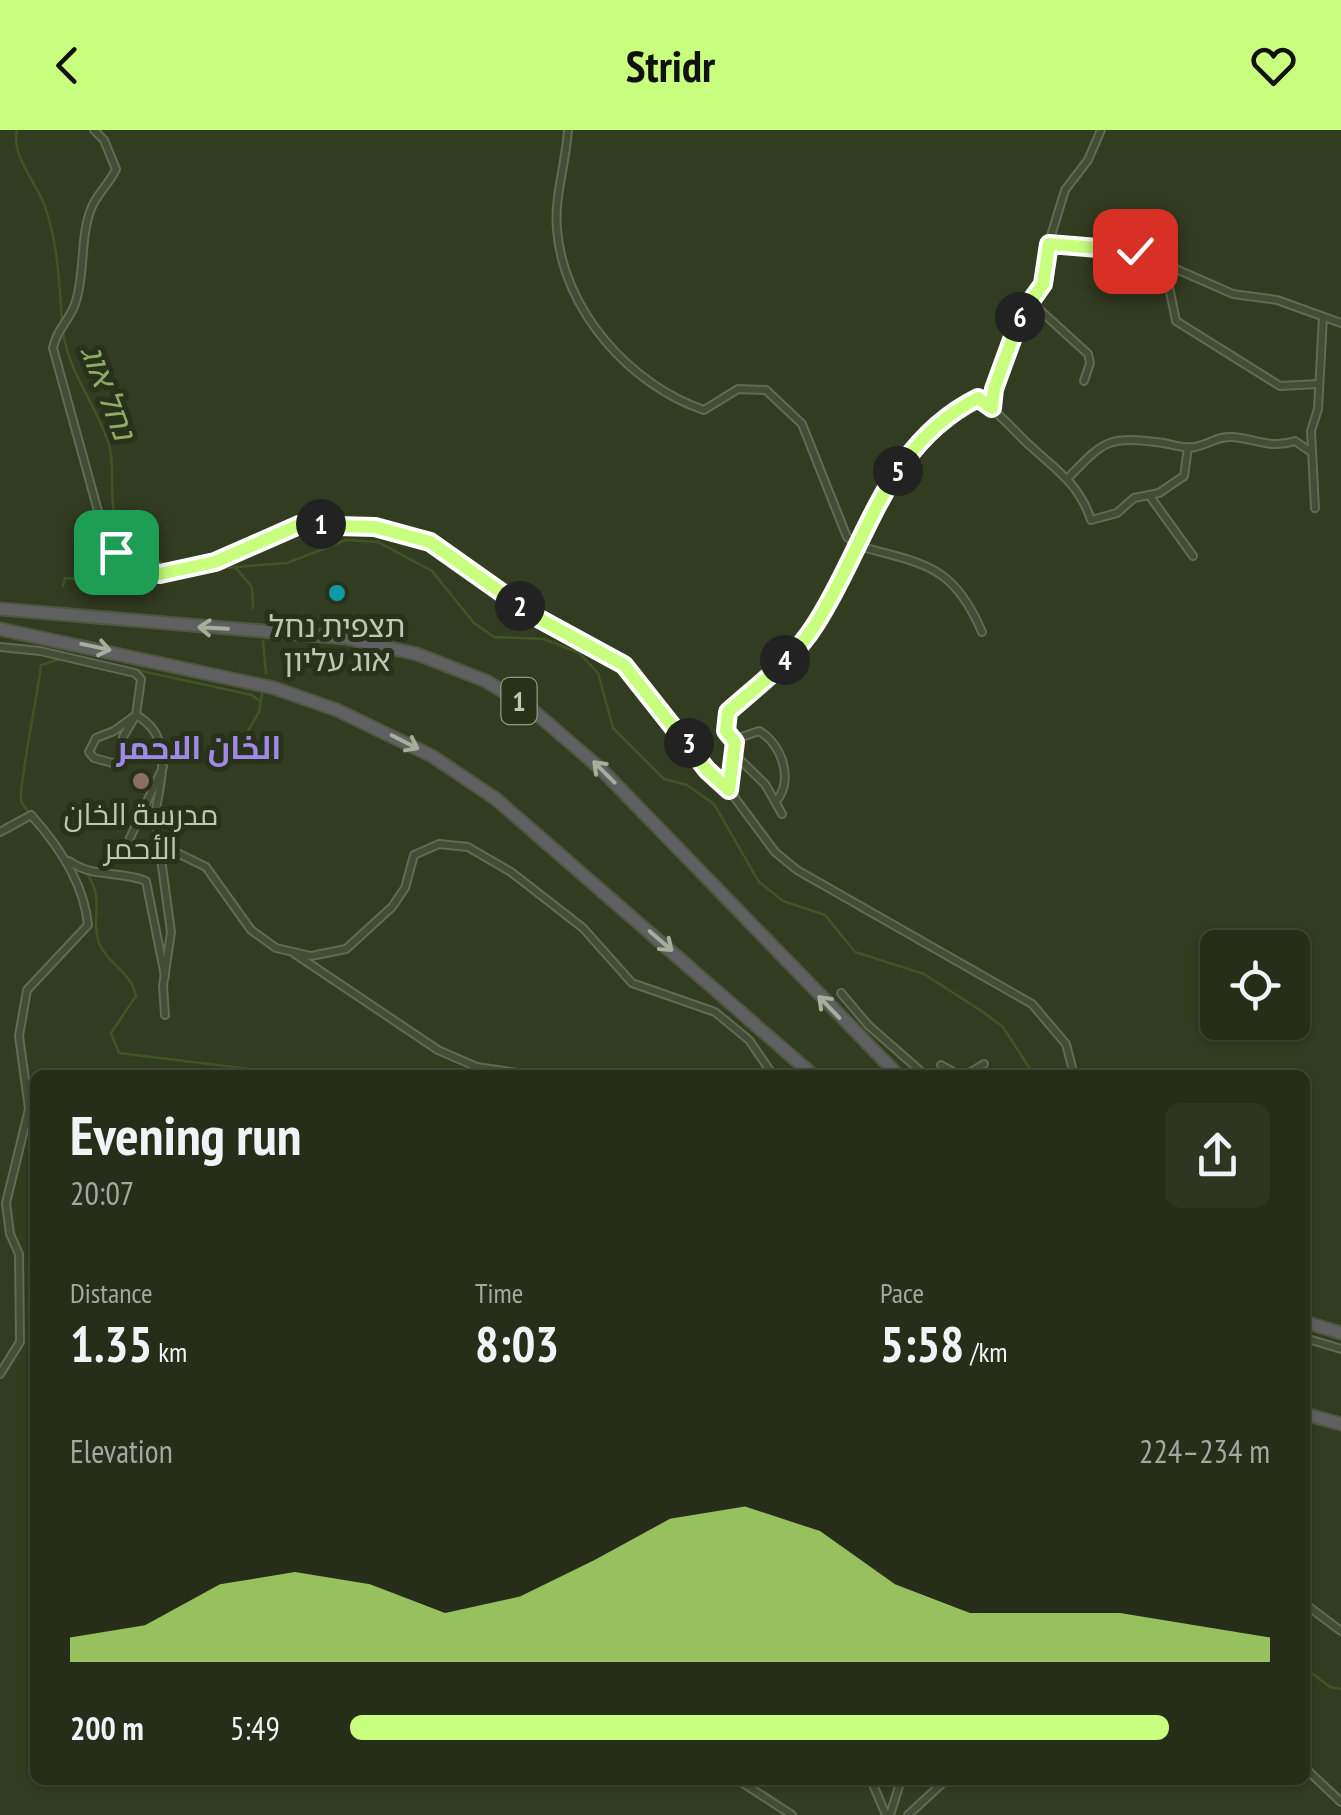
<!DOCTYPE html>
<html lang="en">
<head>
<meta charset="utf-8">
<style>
	:root { --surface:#262d18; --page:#2e3521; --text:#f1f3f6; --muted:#a4a8a2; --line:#424937; --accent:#c8ff7e }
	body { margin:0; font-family:"PT Sans Narrow",Cairo,"Noto Sans Hebrew",sans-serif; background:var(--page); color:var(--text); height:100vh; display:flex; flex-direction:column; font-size:38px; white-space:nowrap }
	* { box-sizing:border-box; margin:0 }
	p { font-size:32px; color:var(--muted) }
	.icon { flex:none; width:55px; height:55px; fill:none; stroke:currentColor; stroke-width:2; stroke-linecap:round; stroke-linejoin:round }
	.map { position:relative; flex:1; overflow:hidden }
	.panel { position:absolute; left:30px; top:940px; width:1280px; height:715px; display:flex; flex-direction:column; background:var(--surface); border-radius:15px; box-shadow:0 2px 8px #0004,0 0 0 2px var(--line) }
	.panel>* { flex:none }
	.fabs { position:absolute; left:1200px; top:800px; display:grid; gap:20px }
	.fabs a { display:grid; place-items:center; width:110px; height:110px; border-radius:15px; background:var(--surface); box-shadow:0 2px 8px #0004,0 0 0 2px var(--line); font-size:50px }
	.pin { position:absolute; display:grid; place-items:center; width:85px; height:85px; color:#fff; margin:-42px; border-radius:20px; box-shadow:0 5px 15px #0006 }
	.km { position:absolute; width:50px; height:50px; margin:-25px; border-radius:50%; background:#222; color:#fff; font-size:28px; line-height:50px; text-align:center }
	.round { display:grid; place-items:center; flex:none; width:105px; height:105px; border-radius:15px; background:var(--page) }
	.overview { display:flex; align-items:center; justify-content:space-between; height:170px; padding:0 40px }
	h1 { font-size:55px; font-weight:700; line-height:75px }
	.figures { display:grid; grid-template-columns:repeat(3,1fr); gap:15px; height:170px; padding:10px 40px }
	.figures div { display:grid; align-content:center }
	.figures b { font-size:50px; font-weight:700 }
	.figures small { font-size:28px; font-weight:400 }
	.figures p { font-size:28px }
	.chart { height:280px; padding:20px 40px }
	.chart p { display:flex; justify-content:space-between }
	.chart svg { width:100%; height:180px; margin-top:10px; fill:var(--accent); opacity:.7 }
	ul { padding:0 40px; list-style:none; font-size:32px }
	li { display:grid; grid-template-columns:160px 120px 1fr; align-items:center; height:75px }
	li i { height:25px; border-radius:12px; background:var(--accent) }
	header { display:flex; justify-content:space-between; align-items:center; height:130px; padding:0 40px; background:var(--accent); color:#111; font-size:45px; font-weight:700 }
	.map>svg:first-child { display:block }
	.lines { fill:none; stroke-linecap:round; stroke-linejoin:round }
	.stream { stroke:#415425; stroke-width:2.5 }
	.minor-casing { stroke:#616a52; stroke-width:10 }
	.trunk-casing { stroke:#4e573f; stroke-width:15 }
	.minor { stroke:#434c34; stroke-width:6 }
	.trunk { stroke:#605f62; stroke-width:11 }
	.oneway { stroke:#a6ae9c }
	.route-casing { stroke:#fff; stroke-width:20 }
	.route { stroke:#c8ff7e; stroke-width:12 }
	.culture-dot { fill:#0f9aa8; stroke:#28311a; stroke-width:4 }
	.education-dot { fill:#8d6e63; stroke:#28311a; stroke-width:4 }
	.labels { text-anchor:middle; stroke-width:10; stroke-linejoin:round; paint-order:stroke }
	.shield { fill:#28311a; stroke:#919b82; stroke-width:2.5 }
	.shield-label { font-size:28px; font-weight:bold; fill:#bec8af }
	.poi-label { font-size:30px; fill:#bec8af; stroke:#28311a }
	.water-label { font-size:32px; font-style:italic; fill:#90ab65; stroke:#28311a }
	.neighbourhood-label { font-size:32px; font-weight:bold; fill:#a089e7; stroke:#28311a }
</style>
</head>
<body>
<header><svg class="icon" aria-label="back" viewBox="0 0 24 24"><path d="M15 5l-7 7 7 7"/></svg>Stridr<svg class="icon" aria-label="heart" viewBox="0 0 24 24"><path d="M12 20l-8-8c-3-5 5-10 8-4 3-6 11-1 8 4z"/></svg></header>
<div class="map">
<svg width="1341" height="1685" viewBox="0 0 1341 1685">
	<rect width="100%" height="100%" fill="#323c20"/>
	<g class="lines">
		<g class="stream">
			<path d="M17,0C11,26 35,50 44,74C58,112 59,151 62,192"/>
			<path d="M63,200C67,241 97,275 109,315C117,344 105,381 123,407C135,424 159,432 177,438"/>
			<polyline points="235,437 252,457 253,478"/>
			<polyline points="184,441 287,433 346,410 378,412 432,441 474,493 494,507 544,509 579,523 598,543 613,598 664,649 687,655 714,674 759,752 783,771 825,785 855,822 924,844 983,882 1003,897 1034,945"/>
			<path d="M63,456L65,448C98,451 110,439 134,418"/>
			<polyline points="263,511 266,543"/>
			<polyline points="123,537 252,565 261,572"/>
			<polyline points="253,630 248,601 259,582 262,564"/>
			<path d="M29,683C28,682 21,672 21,670C18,659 39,558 41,535L60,529"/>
			<path d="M86,742C106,771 90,788 99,813C108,835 131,841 136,866L111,903L119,923L299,945"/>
			<polyline points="1305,1538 1330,1557 1341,1559"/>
		</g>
		<defs>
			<g id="minor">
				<path d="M94,0L104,10L116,39C110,53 96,65 91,79C80,107 85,142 76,171C70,191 57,198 53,218L103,399L128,434L159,444L215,432L299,395L375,397L430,412L536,487L625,535L707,640L729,660"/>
				<path d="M568,0C566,33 554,67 557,99C563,180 630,255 704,280L738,259L766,260L802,294L847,407L858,416C924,434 953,434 982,502"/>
				<polyline points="1049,114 1135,121 1233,164 1277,170 1341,193"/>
				<polyline points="1164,132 1176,191 1280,256 1318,254"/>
				<polyline points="1031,172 1088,224 1090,233 1084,251"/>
				<polyline points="992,277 996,251 1021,185 1043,154 1047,119 1065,60 1088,30 1101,0"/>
				<path d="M1068,348C1106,309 1107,306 1164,313C1173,315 1186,319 1195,317C1210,314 1217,306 1233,307C1256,309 1271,319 1295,311L1311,322"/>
				<polyline points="1149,365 1193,426"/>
				<polyline points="1315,378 1311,301 1318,279 1323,187"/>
				<path d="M0,517L40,521L135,543L141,549L136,585L123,607L120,635L94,628L89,622L96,608L114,601L136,585C171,604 163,641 157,673C154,685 158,701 159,714L206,737L251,800L276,818L311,826L346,819L392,777L405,758L414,725L439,714L468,717L511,742L583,798L632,853L715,882L749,910L773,945"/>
				<path d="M733,610L759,601C781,613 794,649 777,670"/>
				<polyline points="734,624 765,654 782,684"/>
				<path d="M0,702L31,685C59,716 84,753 88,795L27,860L19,906L29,979L6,1073L10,1104L19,1124L20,1212L0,1244"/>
				<polyline points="130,708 163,637"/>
				<polyline points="159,714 171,802 163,856 165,885"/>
				<path d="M69,731C94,749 120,740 146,751L165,846"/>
				<polyline points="295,824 438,920 477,937 531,945"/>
				<polyline points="841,863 868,895 925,945"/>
				<polyline points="941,935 959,945"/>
				<polyline points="966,945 984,934"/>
				<path d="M1074,945L1066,914L1032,874L797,740L775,722L729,660L735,612L724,592C731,572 795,524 814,497C870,416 878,318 977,268C997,281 1009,295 1025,311C1053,338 1078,351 1091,390L1117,383L1134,368L1159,363L1184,346L1188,317"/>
				<polyline points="1305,1208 1341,1219"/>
				<polyline points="1305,1474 1341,1501"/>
				<polyline points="1305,1638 1341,1672"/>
				<polyline points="738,1650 792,1685"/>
				<polyline points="871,1650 886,1685"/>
				<polyline points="890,1685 901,1650"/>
				<polyline points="908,1685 946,1650"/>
			</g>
			<g id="trunk">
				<polyline points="0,479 345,508 417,524 486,551 529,577 602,640 898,945"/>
				<polyline points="0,499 274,558 337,580 432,626 496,669 813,945"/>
				<polyline points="1305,1192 1341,1203"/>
				<polyline points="1305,1284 1341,1294"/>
			</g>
		</defs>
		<use href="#minor" class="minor-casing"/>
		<use href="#trunk" class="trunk-casing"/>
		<use href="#minor" class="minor"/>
		<use href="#trunk" class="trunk"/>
	</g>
	<defs><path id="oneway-shaft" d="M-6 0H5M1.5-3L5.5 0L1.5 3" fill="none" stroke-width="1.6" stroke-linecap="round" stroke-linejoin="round" transform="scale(2.5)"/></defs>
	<g class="oneway">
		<use href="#oneway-shaft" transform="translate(213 498) rotate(-177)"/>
		<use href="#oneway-shaft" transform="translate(96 517) rotate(12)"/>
		<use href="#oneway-shaft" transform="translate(405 612) rotate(27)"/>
		<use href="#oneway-shaft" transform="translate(604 642) rotate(-135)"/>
		<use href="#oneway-shaft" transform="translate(661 811) rotate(41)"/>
		<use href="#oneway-shaft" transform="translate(829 877) rotate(-134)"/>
	</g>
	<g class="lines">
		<defs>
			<path id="route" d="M116,422L133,437L160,444L215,432L299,395L375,397L430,412L536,487L624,535L707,640L729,660L735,612L726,601L728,582C758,555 793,530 815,495C867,415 884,315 978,268L992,278L994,259L1021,185L1043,154L1049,114L1135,121"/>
		</defs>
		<use href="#route" class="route-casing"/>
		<use href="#route" class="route"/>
	</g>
	<circle class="culture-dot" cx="337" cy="463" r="10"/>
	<circle class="education-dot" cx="141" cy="651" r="10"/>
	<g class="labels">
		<rect class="shield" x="501.5" y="548" width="35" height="46" rx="8"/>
		<g class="shield-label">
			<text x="519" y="581">1</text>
		</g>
		<g class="poi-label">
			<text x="337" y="507">תצפית נחל<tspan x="337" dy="34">אוג עליון</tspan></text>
			<text x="141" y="695">مدرسة الخان<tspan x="141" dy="34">الأحمر</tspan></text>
		</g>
		<g class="water-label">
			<text transform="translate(108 262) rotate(69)" y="11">נחל אוג</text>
		</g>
		<g class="neighbourhood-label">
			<text x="199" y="629">الخان الاحمر</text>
		</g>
	</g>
</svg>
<div class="fabs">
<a><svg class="icon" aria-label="locate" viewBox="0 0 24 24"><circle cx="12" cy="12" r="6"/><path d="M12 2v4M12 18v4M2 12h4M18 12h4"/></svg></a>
</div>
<div class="pin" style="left:116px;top:422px;background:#1e9e55"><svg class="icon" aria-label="arrive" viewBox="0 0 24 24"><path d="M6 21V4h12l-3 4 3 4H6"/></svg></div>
<div class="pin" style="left:1135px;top:121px;background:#d93025"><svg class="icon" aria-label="check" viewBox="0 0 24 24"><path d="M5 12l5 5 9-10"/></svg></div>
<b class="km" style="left:321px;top:394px">1</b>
<b class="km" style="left:520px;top:476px">2</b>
<b class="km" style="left:689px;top:613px">3</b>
<b class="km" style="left:785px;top:530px">4</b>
<b class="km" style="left:898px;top:341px">5</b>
<b class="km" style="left:1020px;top:187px">6</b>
<section class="panel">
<div class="overview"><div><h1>Evening run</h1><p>20:07</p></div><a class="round"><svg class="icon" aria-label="share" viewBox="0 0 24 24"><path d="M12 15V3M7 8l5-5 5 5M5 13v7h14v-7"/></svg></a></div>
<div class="figures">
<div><p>Distance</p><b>1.35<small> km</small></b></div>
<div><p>Time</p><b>8:03</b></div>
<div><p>Pace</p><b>5:58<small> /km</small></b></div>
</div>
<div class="chart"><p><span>Elevation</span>224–234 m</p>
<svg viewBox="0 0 160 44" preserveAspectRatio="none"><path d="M0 44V38L10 35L20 25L30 22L40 25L50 32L60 28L70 19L80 9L90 6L100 12L110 25L120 32L130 32L140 32L150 35L160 38V44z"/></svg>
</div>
<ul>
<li><b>200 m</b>5:49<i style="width:89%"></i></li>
</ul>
</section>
</div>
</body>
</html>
